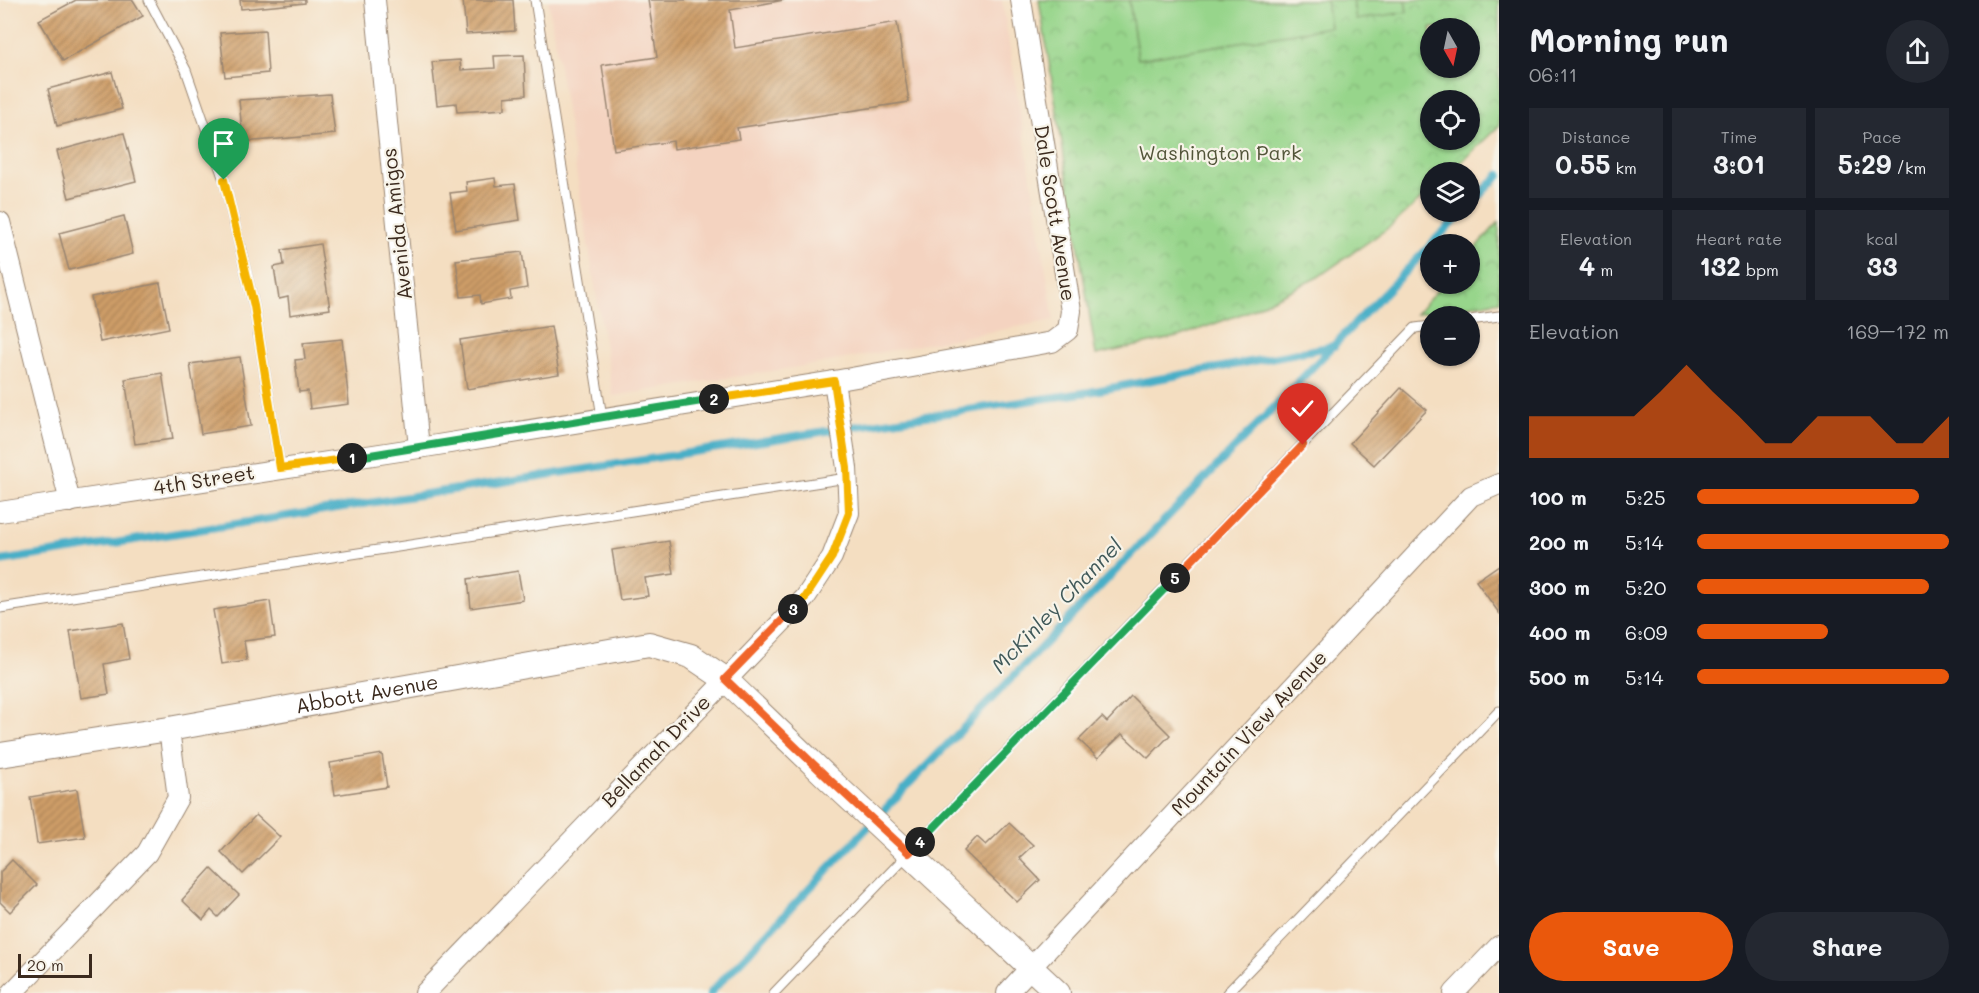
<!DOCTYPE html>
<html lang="en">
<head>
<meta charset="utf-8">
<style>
	:root { --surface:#171b24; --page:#242831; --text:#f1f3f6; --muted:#9ea1a6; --accent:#ea580c }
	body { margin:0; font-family:Mali,sans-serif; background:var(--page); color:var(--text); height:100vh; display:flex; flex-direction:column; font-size:22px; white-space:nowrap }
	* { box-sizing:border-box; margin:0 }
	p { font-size:20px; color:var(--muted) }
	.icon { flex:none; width:33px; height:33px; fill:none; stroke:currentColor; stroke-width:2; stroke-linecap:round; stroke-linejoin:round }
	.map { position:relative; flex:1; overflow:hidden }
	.details { display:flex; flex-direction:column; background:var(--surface); width:480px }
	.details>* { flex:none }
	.needle { width:39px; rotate:171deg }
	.tools { position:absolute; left:1420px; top:18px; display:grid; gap:12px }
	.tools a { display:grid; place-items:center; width:60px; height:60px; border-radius:50%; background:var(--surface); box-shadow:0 2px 4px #0004; font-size:30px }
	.scale { position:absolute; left:18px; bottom:15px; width:74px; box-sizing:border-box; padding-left:6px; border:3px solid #3b2a1e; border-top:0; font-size:16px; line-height:21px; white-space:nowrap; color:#3b2a1e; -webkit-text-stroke:4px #f7f3e8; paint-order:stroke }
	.pin { position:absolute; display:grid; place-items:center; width:51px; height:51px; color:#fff; margin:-62px -26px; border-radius:50% 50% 50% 0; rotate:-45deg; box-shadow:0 0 6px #0007 }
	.pin .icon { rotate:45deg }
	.km { position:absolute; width:30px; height:30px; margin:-15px; border-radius:50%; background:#222; color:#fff; font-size:16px; line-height:30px; text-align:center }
	.round { display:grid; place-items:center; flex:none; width:63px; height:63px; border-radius:32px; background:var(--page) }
	.head { display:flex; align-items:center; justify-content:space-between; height:102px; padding:0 30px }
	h1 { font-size:33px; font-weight:700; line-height:45px }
	.stats { display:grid; grid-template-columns:repeat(3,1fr); gap:9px; height:102px; padding:6px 30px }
	.stats div { display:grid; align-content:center; border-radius:0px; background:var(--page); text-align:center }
	.stats b { font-size:26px; font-weight:700 }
	.stats small { font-size:16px; font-weight:400 }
	.stats p { font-size:16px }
	.chart { height:168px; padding:12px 30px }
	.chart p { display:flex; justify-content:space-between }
	.chart svg { width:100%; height:108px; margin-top:6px; fill:var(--accent); opacity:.7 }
	.primary-button { display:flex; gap:12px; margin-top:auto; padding:12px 30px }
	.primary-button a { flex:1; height:69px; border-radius:36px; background:var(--accent); color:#fff; font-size:24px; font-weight:700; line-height:69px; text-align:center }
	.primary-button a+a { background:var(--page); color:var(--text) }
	ul { padding:0 30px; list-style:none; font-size:20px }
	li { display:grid; grid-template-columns:96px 72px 1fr; align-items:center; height:45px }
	li i { height:15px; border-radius:8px; background:var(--accent) }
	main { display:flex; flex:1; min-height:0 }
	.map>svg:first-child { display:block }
	.built { fill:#f4d3c0 }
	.park { fill:url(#park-crowns); stroke:#698054; stroke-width:1.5; fill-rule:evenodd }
	.pitch { fill:#97d58b; stroke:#698054; stroke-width:1.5 }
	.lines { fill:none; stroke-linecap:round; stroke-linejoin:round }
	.stream { stroke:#48afc7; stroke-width:8 }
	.building { fill:url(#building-hatch) }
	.service-casing { stroke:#988470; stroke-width:11 }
	.minor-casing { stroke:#988470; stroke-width:22 }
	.tertiary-casing { stroke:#988470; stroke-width:26 }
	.service { stroke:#fff; stroke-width:9 }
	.minor { stroke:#fff; stroke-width:20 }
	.tertiary { stroke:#fff; stroke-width:24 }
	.split-1-casing { stroke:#fff; stroke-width:12 }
	.split-2-casing { stroke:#fff; stroke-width:12 }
	.split-3-casing { stroke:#fff; stroke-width:12 }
	.split-4-casing { stroke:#fff; stroke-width:12 }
	.split-5-casing { stroke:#fff; stroke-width:12 }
	.split-6-casing { stroke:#fff; stroke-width:12 }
	.split-1 { stroke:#f5b400; stroke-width:8 }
	.split-2 { stroke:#22a559; stroke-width:8 }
	.split-3 { stroke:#f5b400; stroke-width:8 }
	.split-4 { stroke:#f0652b; stroke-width:8 }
	.split-5 { stroke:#22a559; stroke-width:8 }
	.split-6 { stroke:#f0652b; stroke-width:8 }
	.labels { text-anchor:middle; stroke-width:4.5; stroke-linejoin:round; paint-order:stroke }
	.park-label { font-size:20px; fill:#525539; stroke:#f7f3e8 }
	.street-label { font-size:20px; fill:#3b2a1e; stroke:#f7f3e8 }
	.water-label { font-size:21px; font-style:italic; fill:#405959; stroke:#f7f3e8 }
</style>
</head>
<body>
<main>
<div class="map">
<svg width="1499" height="993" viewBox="0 0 1499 993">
	<defs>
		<pattern id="park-crowns" width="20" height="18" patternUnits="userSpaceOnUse" patternTransform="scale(1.5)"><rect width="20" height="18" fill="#97d58b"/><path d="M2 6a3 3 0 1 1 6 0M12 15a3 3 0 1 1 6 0" fill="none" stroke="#83b778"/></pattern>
		<pattern id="building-hatch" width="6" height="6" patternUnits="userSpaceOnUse" patternTransform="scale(1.5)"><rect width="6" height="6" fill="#ce9d67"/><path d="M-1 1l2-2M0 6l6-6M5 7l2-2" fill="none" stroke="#a88054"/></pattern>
	</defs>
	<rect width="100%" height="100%" fill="#f7f3e8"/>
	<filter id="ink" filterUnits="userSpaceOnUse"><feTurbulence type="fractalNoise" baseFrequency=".0167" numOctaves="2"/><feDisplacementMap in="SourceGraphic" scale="12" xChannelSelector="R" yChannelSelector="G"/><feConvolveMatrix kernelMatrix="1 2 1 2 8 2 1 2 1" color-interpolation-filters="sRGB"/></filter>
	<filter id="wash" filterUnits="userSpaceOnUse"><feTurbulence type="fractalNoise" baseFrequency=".008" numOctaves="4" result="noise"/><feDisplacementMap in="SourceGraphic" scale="24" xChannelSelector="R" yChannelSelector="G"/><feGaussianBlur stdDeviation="1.35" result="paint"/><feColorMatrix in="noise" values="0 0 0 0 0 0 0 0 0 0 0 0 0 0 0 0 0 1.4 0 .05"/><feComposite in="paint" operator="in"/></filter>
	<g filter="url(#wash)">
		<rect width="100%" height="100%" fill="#f4dec1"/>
		<polygon class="built" points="548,0 1002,0 1054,320 823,363 613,396"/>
		<g class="park">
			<path d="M1039,0H1499V126L1451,172H1431V190L1391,226L1318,277L1244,313L1181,336L1096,355ZM1431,28H1470V68H1431ZM1431,100H1470V140H1431Z"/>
			<polygon points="1499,222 1499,301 1416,314 1443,284 1470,284 1470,254"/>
		</g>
		<g class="pitch">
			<polygon points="1129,0 1326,0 1330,27 1138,59"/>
			<polygon points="1353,0 1405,0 1407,12 1356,20"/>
		</g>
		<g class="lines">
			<g class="stream">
				<polyline points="1470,205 1499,175"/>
				<polyline points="1431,244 1463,212"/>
				<polyline points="0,561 865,425 1089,392 1334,346"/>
				<polyline points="710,993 911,782 1431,245"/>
			</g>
		</g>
		<g id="blocks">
			<g class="building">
				<polygon points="76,0 133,0 143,16 63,61 39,20"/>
				<polygon points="240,0 305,0 305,3 241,9"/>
				<polygon points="463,0 513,0 515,31 466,34"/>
				<polygon points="648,0 784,0 730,10 735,48 897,22 909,102 737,128 739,139 674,149 673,141 614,150 602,65 657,57"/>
				<polygon points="265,30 268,73 225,77 220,33"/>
				<polygon points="524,55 526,95 505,97 505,109 457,112 456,103 437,105 432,62 460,60 461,70 495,68 494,56"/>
				<polygon points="112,72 122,109 57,126 48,89"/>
				<polygon points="330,94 335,134 243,142 239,100"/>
				<polygon points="124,133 136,181 69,198 57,151"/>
				<polygon points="495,178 496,186 515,184 520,220 456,230 450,193 467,191 466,182"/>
				<polygon points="124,216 133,254 69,270 59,233"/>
				<polygon points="320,244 330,309 290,315 288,297 279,299 274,267 284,265 282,250"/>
				<polygon points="522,252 527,288 510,291 511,299 481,304 480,295 461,297 456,260"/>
				<polygon points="160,283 169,328 100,342 91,297"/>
				<polygon points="551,326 559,374 467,389 460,340"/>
				<polygon points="342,339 349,404 310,409 308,391 299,392 295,360 305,359 303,343"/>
				<polygon points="240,357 251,426 201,434 190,364"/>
				<polygon points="162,373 173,439 135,444 125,379"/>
				<polygon points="1401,388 1427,410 1374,465 1350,443"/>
				<polygon points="669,541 674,574 645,578 648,596 620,600 612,550"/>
				<polygon points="1499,565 1499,613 1476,581"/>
				<polygon points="518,571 523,600 471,608 468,579"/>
				<polygon points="270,601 275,637 244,641 247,660 222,664 213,610"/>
				<polygon points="123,623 129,659 104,664 109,694 81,698 70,631"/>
				<polygon points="1131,696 1170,735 1148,758 1122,734 1098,758 1079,740 1102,717 1107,722"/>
				<polygon points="382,754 387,787 335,795 330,763"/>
				<polygon points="77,789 85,837 37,844 30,797"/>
				<polygon points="256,815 280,837 243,874 221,852"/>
				<polygon points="1009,823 1033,845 1019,858 1040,880 1017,902 964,851 977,837 986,845"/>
				<polygon points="12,860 37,885 10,912 0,902 0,872"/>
				<polygon points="211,868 239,895 218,917 211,910 203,920 182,900"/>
			</g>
		</g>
	</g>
	<g filter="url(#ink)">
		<use href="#blocks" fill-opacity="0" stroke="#988470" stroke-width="1.5"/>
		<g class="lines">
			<defs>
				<g id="service">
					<polyline points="149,0 186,70 224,180 254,306 280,468"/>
					<polyline points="535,0 602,417"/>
					<polyline points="1470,320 1499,316"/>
					<polyline points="0,608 847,478"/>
					<polyline points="774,993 1415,328 1431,326"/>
					<polyline points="1227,993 1499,711"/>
				</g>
				<g id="minor">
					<polyline points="375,0 419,448"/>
					<polyline points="0,222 70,502"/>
					<polyline points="0,512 419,448 834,381 1052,342 1068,330 1071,311 1021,0"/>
					<polyline points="12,993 147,853 178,798 169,729"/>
					<polyline points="425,993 805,598 832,557 849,513 847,468 834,381"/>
					<polyline points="1007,993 1471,496 1499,484"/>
					<polyline points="1454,993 1499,946"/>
				</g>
				<g id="tertiary">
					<path id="s1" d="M0,755L169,729L649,644L691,656L725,679L832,782L1058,993"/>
				</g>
			</defs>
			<use href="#service" class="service-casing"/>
			<use href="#minor" class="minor-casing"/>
			<use href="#tertiary" class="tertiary-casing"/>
			<use href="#service" class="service"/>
			<use href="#minor" class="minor"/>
			<use href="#tertiary" class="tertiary"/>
		</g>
	</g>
	<g class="lines" filter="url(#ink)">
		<defs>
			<polyline id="split-1" points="224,180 254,306 280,468 352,458"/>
			<polyline id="split-2" points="352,458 714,399"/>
			<polyline id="split-3" points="714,399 834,381 847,468 849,513 832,557 805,598 793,609"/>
			<polyline id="split-4" points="793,609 725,679 832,782 909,853 920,842"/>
			<polyline id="split-5" points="920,842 1175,578"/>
			<polyline id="split-6" points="1175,578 1303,445"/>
		</defs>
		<use href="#split-1" class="split-1-casing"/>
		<use href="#split-2" class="split-2-casing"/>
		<use href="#split-3" class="split-3-casing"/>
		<use href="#split-4" class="split-4-casing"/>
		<use href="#split-5" class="split-5-casing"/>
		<use href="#split-6" class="split-6-casing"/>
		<use href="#split-1" class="split-1"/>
		<use href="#split-2" class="split-2"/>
		<use href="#split-3" class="split-3"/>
		<use href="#split-4" class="split-4"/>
		<use href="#split-5" class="split-5"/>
		<use href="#split-6" class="split-6"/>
	</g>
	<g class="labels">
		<g class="park-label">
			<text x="1220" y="160">Washington Park</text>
		</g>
		<g class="street-label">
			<text transform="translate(1055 213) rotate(81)" y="7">Dale Scott Avenue</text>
			<text transform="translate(397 224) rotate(-96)" y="7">Avenida Amigos</text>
			<text transform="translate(204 480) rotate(-9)" y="7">4th Street</text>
			<text dy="7" stroke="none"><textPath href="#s1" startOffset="372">Abbott Avenue</textPath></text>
			<text transform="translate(1249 733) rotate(-47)" y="7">Mountain View Avenue</text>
			<text transform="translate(656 751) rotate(-46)" y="7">Bellamah Drive</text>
		</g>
		<g class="water-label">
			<text transform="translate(1057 606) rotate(-46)" y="7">McKinley Channel</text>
		</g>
	</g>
</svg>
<div class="tools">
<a><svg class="needle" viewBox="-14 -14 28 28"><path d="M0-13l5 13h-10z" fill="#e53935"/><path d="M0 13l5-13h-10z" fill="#9ea1a6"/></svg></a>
<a><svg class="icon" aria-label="locate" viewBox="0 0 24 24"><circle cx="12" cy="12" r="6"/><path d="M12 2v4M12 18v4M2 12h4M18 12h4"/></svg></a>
<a><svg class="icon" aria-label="layers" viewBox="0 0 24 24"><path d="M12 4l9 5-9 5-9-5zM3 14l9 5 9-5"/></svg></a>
<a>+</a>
<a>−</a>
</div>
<div class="scale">20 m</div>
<div class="pin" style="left:224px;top:180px;background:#1e9e55"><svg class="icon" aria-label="arrive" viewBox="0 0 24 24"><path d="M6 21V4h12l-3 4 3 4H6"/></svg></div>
<div class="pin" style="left:1303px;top:445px;background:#d93025"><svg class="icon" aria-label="check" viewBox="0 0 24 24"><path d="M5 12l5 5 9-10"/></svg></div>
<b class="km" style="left:352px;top:458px">1</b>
<b class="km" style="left:714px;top:399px">2</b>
<b class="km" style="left:793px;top:609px">3</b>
<b class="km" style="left:920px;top:842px">4</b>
<b class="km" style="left:1175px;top:578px">5</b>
</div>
<section class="details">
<div class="head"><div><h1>Morning run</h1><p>06:11</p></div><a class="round"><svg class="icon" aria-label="share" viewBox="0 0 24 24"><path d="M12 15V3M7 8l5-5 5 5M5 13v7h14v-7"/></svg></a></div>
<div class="stats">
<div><p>Distance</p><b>0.55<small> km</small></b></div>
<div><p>Time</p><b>3:01</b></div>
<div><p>Pace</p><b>5:29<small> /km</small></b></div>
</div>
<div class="stats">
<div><p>Elevation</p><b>4<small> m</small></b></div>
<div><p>Heart rate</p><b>132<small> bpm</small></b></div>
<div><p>kcal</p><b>33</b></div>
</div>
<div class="chart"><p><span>Elevation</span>169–172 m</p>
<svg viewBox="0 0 160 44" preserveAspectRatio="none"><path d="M0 44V27L10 27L20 27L30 27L40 27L50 17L60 6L70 17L80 27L90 38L100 38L110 27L120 27L130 27L140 38L150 38L160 27V44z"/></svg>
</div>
<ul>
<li><b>100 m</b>5:25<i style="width:88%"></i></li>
<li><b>200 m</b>5:14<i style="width:100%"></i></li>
<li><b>300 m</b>5:20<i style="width:92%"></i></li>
<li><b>400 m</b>6:09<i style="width:52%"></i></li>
<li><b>500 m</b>5:14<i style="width:100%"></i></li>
</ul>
<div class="primary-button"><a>Save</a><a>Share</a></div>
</section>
</main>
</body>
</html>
